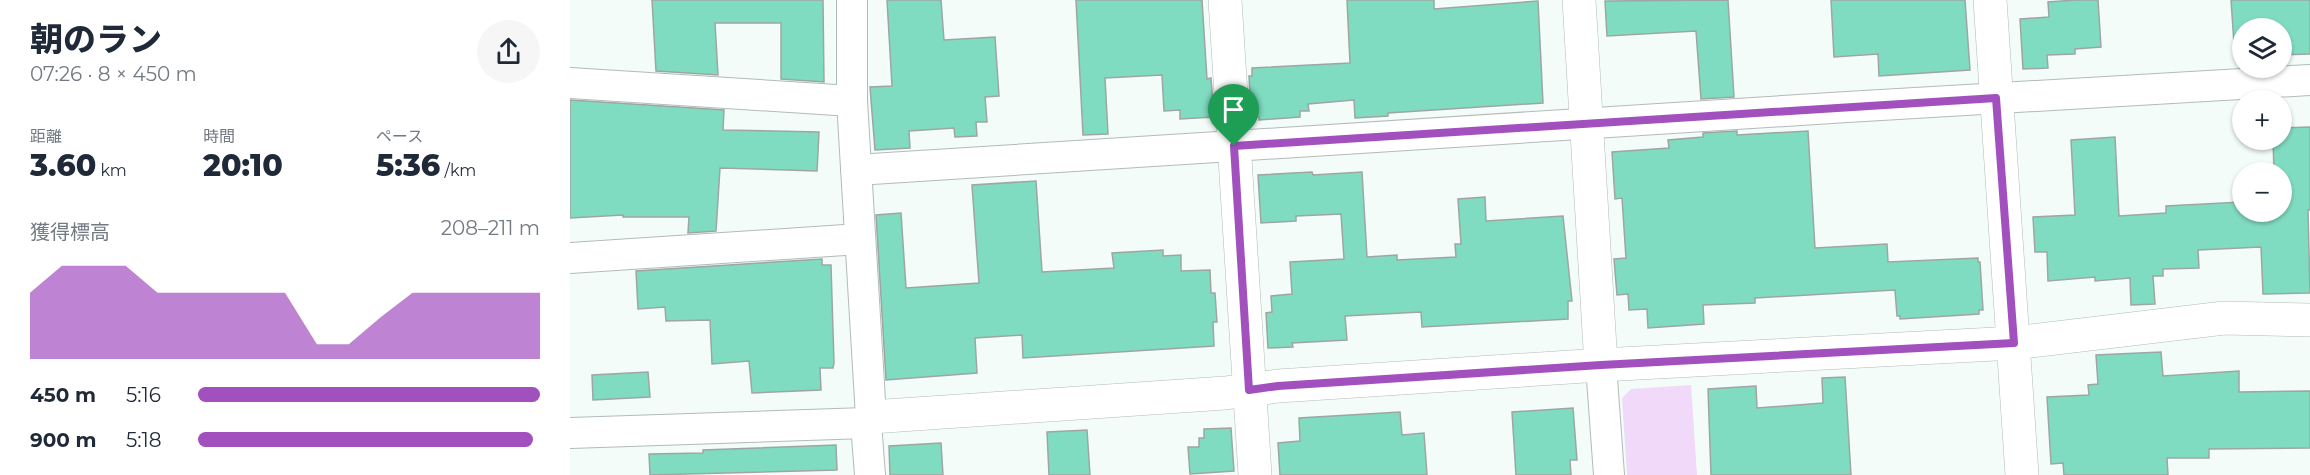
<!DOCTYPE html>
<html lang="ja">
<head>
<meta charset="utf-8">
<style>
	:root { --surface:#fff; --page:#f6f6f7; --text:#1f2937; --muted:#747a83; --accent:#a350bf }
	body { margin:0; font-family:Montserrat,"Noto Sans JP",sans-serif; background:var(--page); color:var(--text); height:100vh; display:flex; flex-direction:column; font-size:22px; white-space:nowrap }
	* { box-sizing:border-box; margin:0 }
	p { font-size:20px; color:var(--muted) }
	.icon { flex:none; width:33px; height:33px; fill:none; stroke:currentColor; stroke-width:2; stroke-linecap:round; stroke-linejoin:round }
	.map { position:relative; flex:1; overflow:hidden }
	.panel { display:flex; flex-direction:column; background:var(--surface); width:570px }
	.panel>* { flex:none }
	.buttons { position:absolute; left:1662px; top:18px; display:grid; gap:12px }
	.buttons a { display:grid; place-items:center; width:60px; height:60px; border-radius:50%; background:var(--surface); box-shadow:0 2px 4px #0004; font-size:30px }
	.pin { position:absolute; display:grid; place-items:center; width:51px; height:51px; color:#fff; margin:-62px -26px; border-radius:50% 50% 50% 0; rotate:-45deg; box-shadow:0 0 6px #0007 }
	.pin .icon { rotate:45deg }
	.round { display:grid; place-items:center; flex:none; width:63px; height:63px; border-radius:32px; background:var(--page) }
	.head { display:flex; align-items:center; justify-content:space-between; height:102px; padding:0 30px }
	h1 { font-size:33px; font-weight:800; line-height:45px }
	.metrics { display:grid; grid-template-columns:repeat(3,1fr); gap:9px; height:102px; padding:6px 30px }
	.metrics div { display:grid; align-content:center }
	.metrics b { font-size:30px; font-weight:800 }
	.metrics small { font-size:16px; font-weight:400 }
	.metrics p { font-size:16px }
	.chart { height:168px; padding:12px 30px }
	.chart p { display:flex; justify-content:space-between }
	.chart svg { width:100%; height:108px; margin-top:6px; fill:var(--accent); opacity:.7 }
	ul { padding:0 30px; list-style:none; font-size:20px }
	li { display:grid; grid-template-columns:96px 72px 1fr; align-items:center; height:45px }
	li i { height:15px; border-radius:8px; background:var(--accent) }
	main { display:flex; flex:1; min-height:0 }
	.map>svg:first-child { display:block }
	.green { fill:#f1d9fa }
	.building { fill:#80dcc1; stroke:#9da6a3; stroke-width:1.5 }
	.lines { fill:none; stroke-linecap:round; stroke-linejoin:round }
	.street-casing { stroke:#b3bbb8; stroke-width:32 }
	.secondary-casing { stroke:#b3bbb8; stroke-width:34 }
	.street { stroke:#fff; stroke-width:30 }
	.secondary { stroke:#fff; stroke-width:33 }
	.route-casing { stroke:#fff; stroke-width:12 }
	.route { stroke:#a350bf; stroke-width:8 }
</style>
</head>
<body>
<main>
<section class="panel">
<div class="head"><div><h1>朝のラン</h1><p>07:26 · 8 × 450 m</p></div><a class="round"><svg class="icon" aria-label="share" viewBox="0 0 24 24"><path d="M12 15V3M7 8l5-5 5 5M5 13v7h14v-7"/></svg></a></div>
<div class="metrics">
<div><p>距離</p><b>3.60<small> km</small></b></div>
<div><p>時間</p><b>20:10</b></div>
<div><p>ペース</p><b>5:36<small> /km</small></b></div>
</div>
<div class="chart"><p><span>獲得標高</span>208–211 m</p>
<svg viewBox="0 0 160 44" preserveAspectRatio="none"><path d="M0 44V17L10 6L20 6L30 6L40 17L50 17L60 17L70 17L80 17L90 38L100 38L110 27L120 17L130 17L140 17L150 17L160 17V44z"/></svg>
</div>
<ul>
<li><b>450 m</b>5:16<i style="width:100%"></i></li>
<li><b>900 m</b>5:18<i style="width:98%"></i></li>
</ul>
</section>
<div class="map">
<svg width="1740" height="475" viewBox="0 0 1740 475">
	<rect width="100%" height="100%" fill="#f3fcf8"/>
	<polygon class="green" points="1121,385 1127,475 1057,475 1052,398 1061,389"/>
	<g class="building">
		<polygon points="82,0 253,0 254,82 211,79 211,23 145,23 148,75 86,71"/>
		<polygon points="317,0 371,0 374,40 425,37 429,96 415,97 417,122 406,122 407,136 385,137 384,128 339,131 340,148 305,150 300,87 322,86"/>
		<polygon points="506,0 632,0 637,79 641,78 644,117 610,119 610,110 594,111 592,75 535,78 538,134 513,135"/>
		<polygon points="777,0 864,0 864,9 968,1 973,103 818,113 818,116 785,118 784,100 738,104 739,111 730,111 730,117 689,120 689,117 681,115 679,76 682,76 682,68 780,63"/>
		<polygon points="1158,0 1164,97 1131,99 1126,31 1037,36 1035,1"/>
		<polygon points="1261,0 1395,0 1400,70 1309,76 1308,54 1264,57"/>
		<polygon points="1505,0 1528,0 1531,47 1505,49 1505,54 1477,55 1478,68 1453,69 1450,19 1479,17 1478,2"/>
		<polygon points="1661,0 1740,0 1740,54 1712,55 1712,28 1672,28 1672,57 1665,58"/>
		<polygon points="0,100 154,110 153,130 249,132 247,171 150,168 146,231 118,233 119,217 53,217 53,215 0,218"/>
		<polygon points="1740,127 1740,210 1738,210 1740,293 1693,294 1691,247 1628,250 1629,268 1593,269 1593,276 1583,276 1585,304 1561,305 1560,278 1525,281 1525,277 1478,281 1477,252 1465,252 1463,217 1505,215 1501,140 1545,137 1549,216 1596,213 1596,206 1672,202 1672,212 1712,212 1712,172 1704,172 1703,140 1712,140 1712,128"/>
		<polygon points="1167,131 1167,135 1238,131 1245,248 1317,244 1318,262 1408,258 1408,262 1410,262 1413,310 1409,310 1409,314 1330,319 1330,316 1327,316 1325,290 1185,298 1185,303 1133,305 1134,324 1078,328 1077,309 1059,310 1058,294 1047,295 1044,259 1056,258 1052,198 1045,199 1042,152 1099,148 1098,140 1133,137 1133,133"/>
		<polygon points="742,172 743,175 792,172 797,257 827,255 827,260 886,257 885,244 891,244 888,199 915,197 916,221 993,216 1002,301 998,301 998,319 852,327 851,312 775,316 777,340 722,343 723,347 698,348 696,313 702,312 701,296 722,294 720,262 774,259 771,214 726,216 726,221 691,223 688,175"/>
		<polygon points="466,181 472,272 544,268 542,253 593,250 593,256 611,255 611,271 640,270 641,293 645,293 647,322 643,322 644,346 453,358 452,335 405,338 407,373 316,380 306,215 331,213 336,288 409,283 402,185"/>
		<polygon points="252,259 252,265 261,265 264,363 263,368 250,368 251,390 182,393 179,361 142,364 140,320 96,321 95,307 68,309 66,271"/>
		<polygon points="1591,352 1593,376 1669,371 1669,392 1740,391 1740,448 1639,449 1639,458 1597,458 1598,475 1494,475 1493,463 1481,464 1477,397 1519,395 1518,385 1528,384 1526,355"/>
		<polygon points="78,372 80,397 23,400 22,375"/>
		<polygon points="1275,377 1281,475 1141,475 1138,389 1186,386 1187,408 1253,403 1252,378"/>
		<polygon points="1003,408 1007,460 1000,460 1001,475 946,475 942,412"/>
		<polygon points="830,412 832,435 854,433 857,475 710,475 708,443 730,441 729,418"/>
		<polygon points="661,428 664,471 620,474 618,447 629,447 629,438 634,438 634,429"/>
		<polygon points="517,430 520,475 479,475 477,432"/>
		<polygon points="371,443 373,475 320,475 319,446"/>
		<polygon points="266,445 267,470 80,475 79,454 133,453 133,450"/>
	</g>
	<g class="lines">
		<defs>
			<g id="street">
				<polyline points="282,0 282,101 301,417 296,423 300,475"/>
				<polyline points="0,83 282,101"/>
				<polyline points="286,170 1277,107 1740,80"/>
				<polyline points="0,258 290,239"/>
				<polyline points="1031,365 1039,475"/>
				<polyline points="0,433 296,423"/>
			</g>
			<g id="secondary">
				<polyline points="655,0 685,475"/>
				<polyline points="1009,0 1031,365"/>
				<polyline points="1420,0 1452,475"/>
				<polyline points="301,417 655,393 708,386 1031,365 1444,343 1654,318 1740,320"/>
			</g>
		</defs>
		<use href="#street" class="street-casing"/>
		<use href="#secondary" class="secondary-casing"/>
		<use href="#street" class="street"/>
		<use href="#secondary" class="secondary"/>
	</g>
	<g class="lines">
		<defs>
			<polygon id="route" points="1426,98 1444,343 1031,365 708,386 679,390 664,146"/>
		</defs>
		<use href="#route" class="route-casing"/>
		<use href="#route" class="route"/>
	</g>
</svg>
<div class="buttons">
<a><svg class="icon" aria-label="layers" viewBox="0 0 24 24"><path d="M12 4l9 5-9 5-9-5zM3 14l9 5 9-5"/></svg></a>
<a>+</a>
<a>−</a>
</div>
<div class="pin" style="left:664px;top:146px;background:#1e9e55"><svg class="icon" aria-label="arrive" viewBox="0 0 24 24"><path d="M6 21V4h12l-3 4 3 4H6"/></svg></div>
</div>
</main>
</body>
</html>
